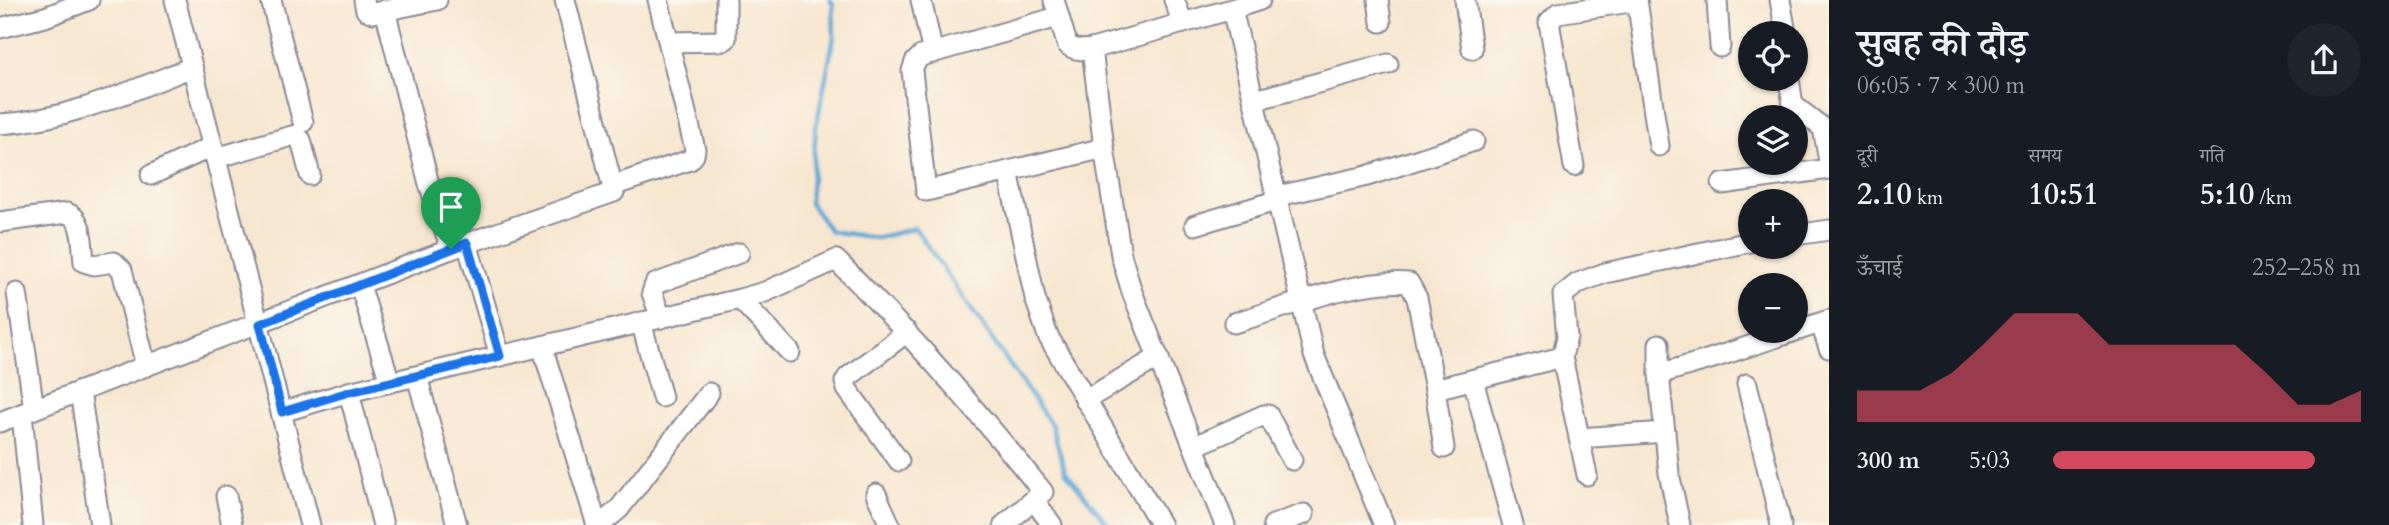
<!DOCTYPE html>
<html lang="hi">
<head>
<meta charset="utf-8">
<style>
	:root { --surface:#171b24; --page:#20242c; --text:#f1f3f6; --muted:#9ea1a6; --accent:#d1495b }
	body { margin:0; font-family:Cardo,"Noto Serif Devanagari",serif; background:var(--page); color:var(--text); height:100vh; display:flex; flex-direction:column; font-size:26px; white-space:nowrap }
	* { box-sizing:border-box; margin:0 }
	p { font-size:23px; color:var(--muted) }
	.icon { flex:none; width:38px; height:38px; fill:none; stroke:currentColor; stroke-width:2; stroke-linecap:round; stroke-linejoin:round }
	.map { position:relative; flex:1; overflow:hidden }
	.side { display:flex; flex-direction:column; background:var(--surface); width:560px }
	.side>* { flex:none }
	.controls { position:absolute; left:1738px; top:21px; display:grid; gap:14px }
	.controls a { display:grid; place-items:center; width:70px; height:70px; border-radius:50%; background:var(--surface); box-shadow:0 2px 5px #0004; font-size:35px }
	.pin { position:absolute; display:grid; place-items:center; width:60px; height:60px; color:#fff; margin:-72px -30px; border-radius:50% 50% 50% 0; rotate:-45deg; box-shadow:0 0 7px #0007 }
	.pin .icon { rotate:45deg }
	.round { display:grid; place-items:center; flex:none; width:74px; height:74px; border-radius:37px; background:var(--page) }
	.overview { display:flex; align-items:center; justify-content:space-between; height:119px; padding:0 28px }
	h1 { font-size:38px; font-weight:600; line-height:52px }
	.figures { display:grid; grid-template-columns:repeat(3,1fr); gap:10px; height:119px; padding:7px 28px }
	.figures div { display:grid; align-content:center }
	.figures b { font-size:30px; font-weight:600 }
	.figures small { font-size:19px; font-weight:400 }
	.figures p { font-size:19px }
	.chart { height:196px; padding:14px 28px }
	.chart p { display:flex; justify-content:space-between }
	.chart svg { width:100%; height:126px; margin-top:7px; fill:var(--accent); opacity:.7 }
	ul { padding:0 28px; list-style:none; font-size:23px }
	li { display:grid; grid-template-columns:112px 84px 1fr; align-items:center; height:52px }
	li i { height:18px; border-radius:9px; background:var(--accent) }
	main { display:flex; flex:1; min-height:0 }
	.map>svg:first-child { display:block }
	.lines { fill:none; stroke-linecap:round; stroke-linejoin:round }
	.stream { stroke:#5ea8d6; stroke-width:4.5 }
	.minor-casing { stroke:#898a96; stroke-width:23 }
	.minor { stroke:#fff; stroke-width:19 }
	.route-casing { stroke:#fff; stroke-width:14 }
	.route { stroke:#1a73e8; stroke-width:9 }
</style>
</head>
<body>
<main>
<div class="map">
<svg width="1829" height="525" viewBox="0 0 1829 525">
	<rect width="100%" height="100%" fill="#fbf7ec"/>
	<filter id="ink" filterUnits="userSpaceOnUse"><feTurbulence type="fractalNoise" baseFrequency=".0143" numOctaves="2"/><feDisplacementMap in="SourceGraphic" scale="14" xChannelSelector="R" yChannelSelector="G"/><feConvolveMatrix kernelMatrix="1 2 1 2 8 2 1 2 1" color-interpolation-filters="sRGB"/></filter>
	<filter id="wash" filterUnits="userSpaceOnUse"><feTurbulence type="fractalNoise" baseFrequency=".00686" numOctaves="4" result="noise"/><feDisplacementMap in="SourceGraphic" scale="28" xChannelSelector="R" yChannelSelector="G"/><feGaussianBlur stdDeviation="1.57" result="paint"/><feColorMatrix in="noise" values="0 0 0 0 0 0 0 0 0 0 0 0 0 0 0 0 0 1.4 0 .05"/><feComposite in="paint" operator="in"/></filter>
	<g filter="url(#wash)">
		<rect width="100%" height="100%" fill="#f7e6cf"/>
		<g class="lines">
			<polyline class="stream" points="830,0 833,4 834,37 816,127 810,203 830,231 877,238 915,228 1052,426 1065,471 1109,525"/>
		</g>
	</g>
	<g filter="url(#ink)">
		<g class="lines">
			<defs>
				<g id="minor">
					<polyline points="175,0 310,525"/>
					<polyline points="271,0 303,122"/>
					<polyline points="364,0 366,10 373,13 437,0"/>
					<polyline points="921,0 933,53"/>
					<path d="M1054,0L1067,44C1073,51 1084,50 1092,49L1232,9"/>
					<polyline points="1174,0 1183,23"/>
					<polyline points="1260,0 1232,9 1314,355 1384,525"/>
					<polyline points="1378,0 1381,22"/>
					<polyline points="1465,0 1472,49"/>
					<polyline points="1637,0 1659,146"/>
					<polyline points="1717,0 1720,47"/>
					<polyline points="1780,0 1786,33"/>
					<polyline points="385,10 429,184 451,249"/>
					<polyline points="1058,17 921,56 915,62 912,71 926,191 1104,148 1092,49"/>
					<polyline points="0,28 45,17 89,0"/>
					<polyline points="669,42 723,41 726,39 726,0"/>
					<polyline points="1789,79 1793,105 1823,128 1829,161"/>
					<polyline points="1255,100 1388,64"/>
					<path d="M0,124C68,120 129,92 192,67"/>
					<polyline points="1104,148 1121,255 1132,292 1225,525"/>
					<polyline points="216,158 295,135 301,140 310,175"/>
					<polyline points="1574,166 1549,22 1558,13 1637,1"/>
					<polyline points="1008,171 1035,298 1048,336 1161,525"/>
					<polyline points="151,175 213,146"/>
					<polyline points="1722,184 1829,169"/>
					<polyline points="612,186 690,160 694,155 695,149 658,0"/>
					<polyline points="1278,196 1367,176 1474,141"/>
					<path d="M0,222L67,213C84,218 82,247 84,262L94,265L114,262L122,270L146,366"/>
					<polyline points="1195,225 1279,200"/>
					<polyline points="1796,235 1829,230"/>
					<polyline points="360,285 390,382"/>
					<polyline points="17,293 34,409"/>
					<polyline points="740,299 790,352"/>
					<polyline points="661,318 652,293 655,284 739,253"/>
					<polyline points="641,322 662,397"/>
					<path d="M1234,323C1284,308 1357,278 1409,283L1417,298L1435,389L1562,357L1567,337L1563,295L1578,283L1605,273L1750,242"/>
					<polyline points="1821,324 1829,348"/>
					<polyline points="1659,344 1659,374 1707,360 1829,320"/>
					<polyline points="542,346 597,525"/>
					<path d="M500,356L740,299L765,292L836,260C910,333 978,411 1043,492L1004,525"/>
					<polyline points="1562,357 1587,475"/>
					<polyline points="1659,374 1669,473 1680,525"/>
					<polyline points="417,376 457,525"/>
					<polyline points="1473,380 1513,525"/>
					<polyline points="1747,384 1781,525"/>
					<polyline points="1435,389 1444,448"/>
					<polyline points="80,391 100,525"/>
					<polyline points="349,392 383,525"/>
					<polyline points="1085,400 1159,357"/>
					<polyline points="282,412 349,392 500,356 467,243"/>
					<polyline points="22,414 33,525"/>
					<polyline points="0,422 451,249 614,192 565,0"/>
					<polyline points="1579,438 1665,432"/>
					<polyline points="1195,446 1264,415 1268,415 1292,460"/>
					<polyline points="899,461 847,389 845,382 848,377 907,332"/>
					<polyline points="876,494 890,525"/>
					<polyline points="226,496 232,525"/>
					<polyline points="1034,500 1052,525"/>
					<polyline points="600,525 619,509 709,393"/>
					<polyline points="1273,525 1304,514"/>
				</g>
			</defs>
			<use href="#minor" class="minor-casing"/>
			<use href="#minor" class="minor"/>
		</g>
	</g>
	<g class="lines" filter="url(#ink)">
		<defs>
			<polygon id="route" points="467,243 500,356 349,392 282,412 260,324"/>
		</defs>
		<use href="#route" class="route-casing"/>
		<use href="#route" class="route"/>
	</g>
</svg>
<div class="controls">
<a><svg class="icon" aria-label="locate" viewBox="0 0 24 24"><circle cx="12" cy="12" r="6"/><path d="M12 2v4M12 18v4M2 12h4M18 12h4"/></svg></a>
<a><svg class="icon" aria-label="layers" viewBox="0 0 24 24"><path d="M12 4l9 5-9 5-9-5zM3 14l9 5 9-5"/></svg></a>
<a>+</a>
<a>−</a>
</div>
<div class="pin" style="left:451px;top:249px;background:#1e9e55"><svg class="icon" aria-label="arrive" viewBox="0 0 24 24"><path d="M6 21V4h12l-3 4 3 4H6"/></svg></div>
</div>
<section class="side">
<div class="overview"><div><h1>सुबह की दौड़</h1><p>06:05 · 7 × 300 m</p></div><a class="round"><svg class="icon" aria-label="share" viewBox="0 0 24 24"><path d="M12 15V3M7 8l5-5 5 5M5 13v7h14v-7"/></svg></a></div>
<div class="figures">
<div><p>दूरी</p><b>2.10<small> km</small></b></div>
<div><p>समय</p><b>10:51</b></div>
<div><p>गति</p><b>5:10<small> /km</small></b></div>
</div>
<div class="chart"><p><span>ऊँचाई</span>252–258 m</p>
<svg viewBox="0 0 160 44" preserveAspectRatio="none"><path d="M0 44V33L10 33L20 33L30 27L40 17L50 6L60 6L70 6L80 17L90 17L100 17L110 17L120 17L130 27L140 38L150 38L160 33V44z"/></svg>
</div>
<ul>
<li><b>300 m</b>5:03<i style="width:85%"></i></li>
</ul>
</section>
</main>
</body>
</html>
